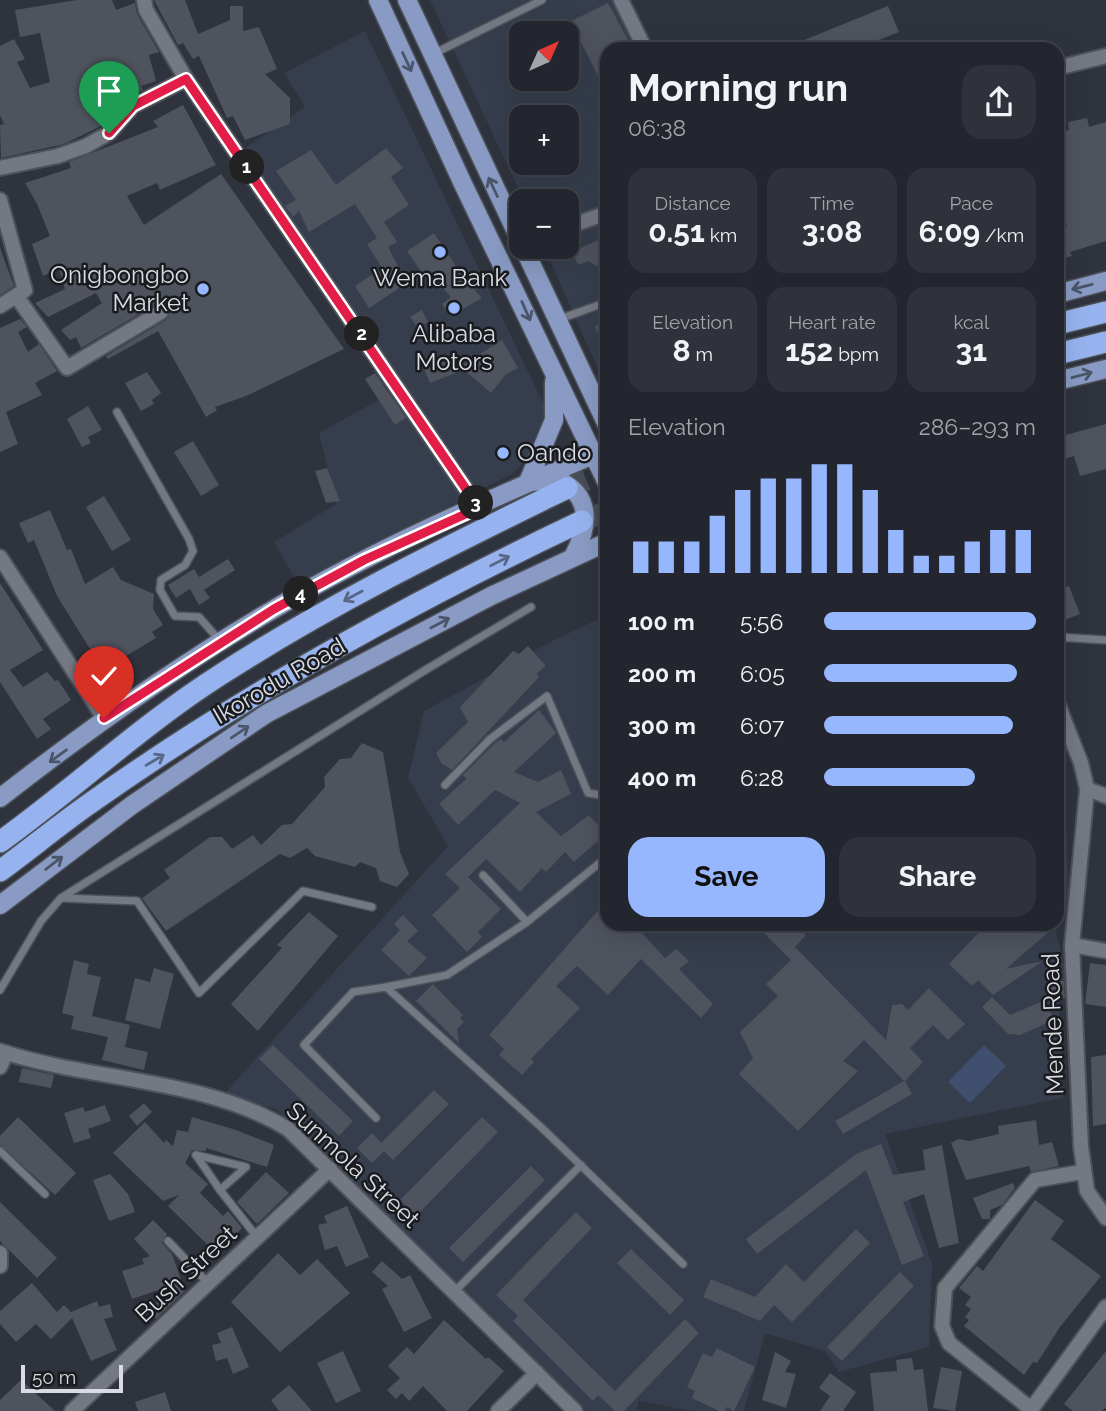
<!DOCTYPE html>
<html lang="en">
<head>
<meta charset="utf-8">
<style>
	:root { --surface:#23262e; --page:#2f323a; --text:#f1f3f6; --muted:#a3a5aa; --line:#40434a; --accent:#96b6fd }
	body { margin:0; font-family:Raleway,sans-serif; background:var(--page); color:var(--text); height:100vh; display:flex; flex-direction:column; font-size:26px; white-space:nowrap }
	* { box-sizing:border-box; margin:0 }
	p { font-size:23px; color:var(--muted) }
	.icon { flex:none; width:38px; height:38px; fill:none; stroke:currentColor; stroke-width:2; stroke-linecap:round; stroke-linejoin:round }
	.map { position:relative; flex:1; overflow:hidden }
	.details { position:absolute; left:600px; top:42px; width:464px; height:889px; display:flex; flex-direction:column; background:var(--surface); border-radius:21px; box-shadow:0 7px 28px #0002,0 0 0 2px var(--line) }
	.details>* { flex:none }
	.needle { width:46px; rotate:45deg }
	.fabs { position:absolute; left:509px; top:21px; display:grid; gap:14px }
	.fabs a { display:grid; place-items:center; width:70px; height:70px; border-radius:14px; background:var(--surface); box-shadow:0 7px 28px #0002,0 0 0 2px var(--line); font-size:35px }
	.scale { position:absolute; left:21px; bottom:18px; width:102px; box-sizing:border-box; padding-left:7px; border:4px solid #d9dce2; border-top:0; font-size:19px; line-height:24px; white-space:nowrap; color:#d9dce2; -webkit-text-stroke:5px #191b1f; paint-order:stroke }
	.pin { position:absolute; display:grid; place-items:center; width:60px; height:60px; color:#fff; margin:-72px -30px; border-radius:50% 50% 50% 0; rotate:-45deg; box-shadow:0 0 7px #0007 }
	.pin .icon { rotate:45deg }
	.km { position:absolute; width:35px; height:35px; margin:-18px; border-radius:50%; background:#222; color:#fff; font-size:19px; line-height:35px; text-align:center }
	.round { display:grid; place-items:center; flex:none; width:74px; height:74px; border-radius:21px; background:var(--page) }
	.head { display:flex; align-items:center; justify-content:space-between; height:119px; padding:0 28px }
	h1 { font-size:38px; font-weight:700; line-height:52px }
	.stats { display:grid; grid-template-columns:repeat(3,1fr); gap:10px; height:119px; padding:7px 28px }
	.stats div { display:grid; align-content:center; border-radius:18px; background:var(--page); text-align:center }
	.stats b { font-size:30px; font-weight:700 }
	.stats small { font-size:19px; font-weight:400 }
	.stats p { font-size:19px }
	.chart { height:196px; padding:14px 28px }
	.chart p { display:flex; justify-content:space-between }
	.chart svg { width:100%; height:126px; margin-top:7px; stroke:var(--accent); stroke-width:6 }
	.primary-button { display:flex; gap:14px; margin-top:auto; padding:14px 28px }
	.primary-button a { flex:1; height:80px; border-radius:21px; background:var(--accent); color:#111; font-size:28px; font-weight:700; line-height:80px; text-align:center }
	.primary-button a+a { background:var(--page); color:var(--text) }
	ul { padding:0 28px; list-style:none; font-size:23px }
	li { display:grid; grid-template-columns:112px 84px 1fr; align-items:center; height:52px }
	li i { height:18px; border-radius:9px; background:var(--accent) }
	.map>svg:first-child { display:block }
	.built { fill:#363d4c; fill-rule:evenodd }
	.green { fill:#414f6f }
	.building { fill:#4e535e }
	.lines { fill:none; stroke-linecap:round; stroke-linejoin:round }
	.highway-tunnel { stroke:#484c56; stroke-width:21; stroke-dasharray:21 10; stroke-linecap:butt }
	.lane-casing { stroke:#4d5158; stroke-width:10 }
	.street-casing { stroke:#4d5158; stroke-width:18 }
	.primary-casing { stroke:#4d5158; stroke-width:21 }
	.highway-casing { stroke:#4d5158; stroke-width:24 }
	.lane { stroke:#737883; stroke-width:7 }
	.street { stroke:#737883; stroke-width:14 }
	.primary { stroke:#899bc4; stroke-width:18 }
	.highway { stroke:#97b3ef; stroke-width:21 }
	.oneway { stroke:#4b5569 }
	.oneway2 { stroke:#586787 }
	.route-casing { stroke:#fff; stroke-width:14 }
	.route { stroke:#e11d48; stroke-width:9 }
	.poi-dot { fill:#96b6fd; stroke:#191b1f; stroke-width:2.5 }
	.labels { text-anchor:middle; stroke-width:5; stroke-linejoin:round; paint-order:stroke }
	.poi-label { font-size:24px; fill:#d9dce2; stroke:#191b1f }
	.street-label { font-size:24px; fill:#d9dce2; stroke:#191b1f }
</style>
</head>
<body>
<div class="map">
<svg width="1106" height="1411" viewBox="0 0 1106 1411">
	<rect width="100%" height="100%" fill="#2f333d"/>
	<g class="built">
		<path d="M430,0H629L653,49H607V380L601,376L544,247H567V201H524ZM522,33H567V79H522ZM522,117H567V163H522Z"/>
		<polygon points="365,31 544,405 543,424 531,456 512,474 298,584 274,542 336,504 319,433 402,387 245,148 305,107 284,73"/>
		<polygon points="607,615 607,924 1057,924 1057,735 1063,754 1069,894 1056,932 1068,981 1059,1000 1063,1098 885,1134 932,1263 929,1347 839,1372 825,1351 765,1333 744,1411 693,1411 639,1401 636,1411 586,1411 276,1109 223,1095 448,846 408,778 424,711 554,640"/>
	</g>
	<polygon class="green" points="984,1045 1006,1066 970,1103 948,1082"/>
	<g class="building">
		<polygon points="77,0 112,0 116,10 135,3 137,14 159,52 149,55 156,81 141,86 143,90 126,99 116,66 87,72 103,125 64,144 1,158 0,125 4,124 0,115 0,46 14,39 25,59 17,62 30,88 50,82 40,33 20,37 15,10"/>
		<polygon points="154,0 185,0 198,34 230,20 230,6 243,6 243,31 259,27 277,69 265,74 290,98 290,124 245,140 233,116 227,118 199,56 193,59 183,43 178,45"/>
		<polygon points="608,3 633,49 607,49 607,94 576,32 567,37 567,33 547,33"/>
		<polygon points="888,6 899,32 856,49 782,49"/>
		<polygon points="183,105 216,165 160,190 157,183 127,196 144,225 221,174 344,349 246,396 215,407 217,410 206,417 158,331 108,359 106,356 166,320 171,311 166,304 156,304 81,348 76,337 70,340 61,330 102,303 96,293 48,317 35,303 65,289 59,269 43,276 32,244 50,236 37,204 25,183 71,168 69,162 158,127 153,121"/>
		<polygon points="1087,118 1089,127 1106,122 1106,241 1070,252 1072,256 1057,260 1057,230 1067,227 1057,194 1057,132 1069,130 1068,122"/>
		<polygon points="386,148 403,168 391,177 409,205 384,222 397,242 388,247 407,283 369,308 355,286 382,268 367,244 377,238 355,204 309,232 299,211 293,217 285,206 296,200 276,171 311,150 336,185"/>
		<polygon points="434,233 465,280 482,298 450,316 442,304 451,297 426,270 422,273 407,251"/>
		<polygon points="607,236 607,272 588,261 578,265 572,252"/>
		<polygon points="0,248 14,286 0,295"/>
		<polygon points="422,310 428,322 418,328 410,317"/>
		<polygon points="20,319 27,327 18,332 28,352 39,344 57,371 35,383 42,395 6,412 18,444 0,452 0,328"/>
		<polygon points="607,322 607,355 605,355 595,326"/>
		<polygon points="502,340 518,368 506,374 491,393 464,370 430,383 424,369 461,356 464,364"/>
		<polygon points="147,372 161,393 152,400 154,404 141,411 125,383"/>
		<polygon points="375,373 406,418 395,425 365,379"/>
		<polygon points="88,406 102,430 88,437 91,443 82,447 67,419"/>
		<polygon points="1106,424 1106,469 1080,476 1074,456 1064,459 1058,437"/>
		<polygon points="193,441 219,485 201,496 174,452"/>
		<polygon points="327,468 340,501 326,503 315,471"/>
		<polygon points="104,496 131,540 112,551 86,507"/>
		<polygon points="50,510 67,550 71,549 85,584 113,567 121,580 154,594 153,609 163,625 152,632 156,638 121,659 128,669 110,681 57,596 34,540 28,543 19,523"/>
		<polygon points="228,559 235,570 204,590 210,598 199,605 190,589 176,598 168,585 194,569 199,577"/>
		<polygon points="0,583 43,650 10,670 23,687 47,672 55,681 58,680 71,700 43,719 51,729 37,739 0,682"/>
		<polygon points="1069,586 1080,614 1057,623 1057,590"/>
		<polygon points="528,646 546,666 537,673 539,677 452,770 442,764 436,753 468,722 460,707 513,651 519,654"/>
		<polygon points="539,710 556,733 514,772 538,782 561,770 571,794 536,812 561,836 589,815 606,834 574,862 565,852 546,872 542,868 520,892 486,859 468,877 501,909 478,932 482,937 467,952 432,915 460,888 445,874 520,803 495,790 458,825 439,804 467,778 462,776 494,744 501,739 504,742"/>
		<polygon points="362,743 383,752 400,852 409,874 397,887 380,881 376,868 360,862 355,867 315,856 307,848 290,858 280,854 166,931 142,898 170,878 164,870 210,837 222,837 232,849 253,835 261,845 282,825 292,824 325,787 324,777 340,759 351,758"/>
		<polygon points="601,907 607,913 607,924 634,924 665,958 676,949 689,961 679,969 713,1004 701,1018 641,959 608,995 577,966 556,986 580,1008 531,1059 534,1062 522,1075 499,1055 504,1049 489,1035"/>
		<polygon points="309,912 338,936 258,1031 231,1004 282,948 277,945"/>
		<polygon points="403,915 418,931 407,941 427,958 409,976 381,950 400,930 394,924"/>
		<polygon points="755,924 795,924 806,935 795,947 886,1040 892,1005 902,1004 908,1010 929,988 965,1024 948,1040 933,1025 910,1048 923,1062 905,1081 912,1094 843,1134 835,1121 904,1081 864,1040 843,1061 858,1071 798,1131 739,1074 753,1058 740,1032 778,996 766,984 791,960"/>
		<polygon points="993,924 1058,924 1006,969 1043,961 993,995 978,980 972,986 949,964 983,928 986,931"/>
		<polygon points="74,960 89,964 87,974 101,977 92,1016 130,1025 125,1047 148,1052 144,1070 102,1060 108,1037 71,1029 74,1016 62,1013"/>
		<polygon points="1090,963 1106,965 1106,1007 1085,1004"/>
		<polygon points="154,968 174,974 160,1029 125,1020 135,978 150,982"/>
		<polygon points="1047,981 1064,981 1065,998 1051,1000"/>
		<polygon points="433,984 463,1015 460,1018 464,1022 457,1029 459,1043 416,1001"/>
		<polygon points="992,997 1010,1015 1045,1000 1054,1020 1020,1035 1008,1034 982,1007"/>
		<polygon points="273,1045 353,1121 339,1136 259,1059"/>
		<polygon points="1106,1055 1106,1124 1093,1126 1091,1057"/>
		<polygon points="22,1068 54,1075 51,1088 19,1082"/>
		<polygon points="434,1090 449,1104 393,1160 384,1151 372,1163 357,1148 372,1133 381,1143"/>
		<polygon points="144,1103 152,1112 137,1126 129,1116"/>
		<polygon points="105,1105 111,1121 88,1129 91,1138 74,1143 64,1113 83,1107 85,1112"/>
		<polygon points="18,1117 76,1173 55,1195 0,1145 0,1136"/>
		<polygon points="192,1117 236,1130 274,1145 267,1167 206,1148 206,1151 192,1150 185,1163 208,1184 200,1193 223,1216 228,1211 242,1228 217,1254 168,1206 179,1195 163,1201 113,1153 145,1122 164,1143 166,1140 173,1146 177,1130 188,1132"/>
		<polygon points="482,1117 498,1132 416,1216 400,1200"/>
		<polygon points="1036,1120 1039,1145 1052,1142 1059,1166 1031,1172 1029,1166 966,1180 951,1143 958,1139 969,1141 999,1134 998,1126"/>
		<polygon points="881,1144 893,1175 925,1170 923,1150 942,1145 959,1243 939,1248 924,1194 903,1202 924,1256 902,1265 866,1170 757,1254 746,1239 856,1154"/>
		<polygon points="531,1166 545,1180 463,1262 449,1248"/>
		<polygon points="266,1172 289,1193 257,1224 237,1202"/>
		<polygon points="110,1174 128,1194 135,1212 109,1221 93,1180"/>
		<polygon points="1013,1183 1015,1188 1002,1205 990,1210 990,1219 982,1219 973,1198"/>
		<polygon points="1035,1200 1064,1221 1051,1239 1101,1276 1060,1327 1037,1363 1033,1362 1024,1375 964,1326 969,1320 965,1317 971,1309 965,1305 971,1297 959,1288 977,1266 983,1271"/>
		<polygon points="0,1202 57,1258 37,1278 0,1241"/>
		<polygon points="347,1206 369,1257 346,1267 337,1246 325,1250 318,1225 327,1223 324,1216"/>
		<polygon points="576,1212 592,1228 523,1300 615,1391 685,1319 699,1333 624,1411 615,1411 598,1395 593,1401 513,1321 518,1316 496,1295"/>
		<polygon points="153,1220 167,1234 162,1243 172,1254 185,1291 156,1319 148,1311 176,1284 132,1299 122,1271 144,1264 142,1259 150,1256 134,1239"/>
		<polygon points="856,1229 870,1243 792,1322 774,1305 760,1321 725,1306 727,1304 724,1306 703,1297 711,1279 755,1297 786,1264 804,1282"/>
		<polygon points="631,1249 684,1300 670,1315 617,1263"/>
		<polygon points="278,1253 300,1275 317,1259 350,1293 280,1352 231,1302"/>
		<polygon points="382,1261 402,1279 410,1275 432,1318 404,1332 382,1289 388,1286 372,1272"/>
		<polygon points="900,1272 914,1286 842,1361 827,1347"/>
		<polygon points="32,1283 57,1312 64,1305 71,1312 97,1301 99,1307 110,1304 113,1317 104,1319 117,1350 91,1361 72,1318 51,1339 36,1324 16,1342 0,1324 0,1311"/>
		<polygon points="444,1320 486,1359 488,1357 504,1371 467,1411 447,1411 423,1386 409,1401 402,1393 396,1399 387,1390 400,1378 388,1366 407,1347 414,1354"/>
		<polygon points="232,1327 249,1367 233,1374 227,1358 216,1361 212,1345 221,1343 217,1333"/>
		<polygon points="717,1348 755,1367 734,1411 727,1407 725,1411 719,1411 692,1398 695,1391 687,1387 703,1353 712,1357"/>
		<polygon points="343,1351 361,1391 336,1403 317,1363"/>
		<polygon points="1106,1351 1106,1407 1102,1411 1073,1411 1064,1404"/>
		<polygon points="775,1352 791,1361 785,1372 796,1374 786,1408 762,1400"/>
		<polygon points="912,1358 914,1370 923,1369 928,1411 874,1411 870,1373 897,1371 896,1360"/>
		<polygon points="941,1367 962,1371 955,1411 933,1408"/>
		<polygon points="830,1373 856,1392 843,1411 820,1411 830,1396 819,1388"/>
		<polygon points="21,1380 55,1411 0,1411 0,1400"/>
		<polygon points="289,1385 312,1411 279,1411 271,1400"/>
		<polygon points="165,1392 171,1411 138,1411 135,1402"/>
	</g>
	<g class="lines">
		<g class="highway-tunnel">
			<polyline points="567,488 607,471"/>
			<polyline points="582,521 607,511"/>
		</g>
		<defs>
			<g id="lane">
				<polyline points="435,53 542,0"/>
				<polyline points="557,320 607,302"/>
				<polyline points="117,412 189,539 193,551 185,565 161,580 160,590 175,616 199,617 221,642"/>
				<polyline points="1057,637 1106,640"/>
				<polyline points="445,785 490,739 547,696 588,793 607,796"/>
				<polyline points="607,857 527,922 447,975 386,987 542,1128 683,1264"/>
				<polyline points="483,875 527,922"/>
				<polyline points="62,898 137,901 199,993 303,891 372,907"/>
				<polyline points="0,990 41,921 61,898 427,669 531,607"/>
				<polyline points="376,1118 304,1045 353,992 386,987"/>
				<polyline points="0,1151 45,1194"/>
				<polyline points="196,1155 246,1167 220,1190 257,1237"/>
				<polyline points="196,1155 220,1190"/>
				<polyline points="168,1241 208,1283"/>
				<polyline points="454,1292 581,1165"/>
			</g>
			<g id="street">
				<polyline points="144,0 146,10 186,79 479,508"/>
				<polyline points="621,0 645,49"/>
				<polyline points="1057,68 1106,56"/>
				<polyline points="0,168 58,156 86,146 109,133 133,106 186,79"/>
				<polyline points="0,200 25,290 0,306"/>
				<polyline points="567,227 607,213"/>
				<polyline points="17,297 67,368 161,312"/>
				<polyline points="0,557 104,718"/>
				<polyline points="1057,702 1081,763 1087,789 1072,945 1081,1147 1087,1191 1106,1218"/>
				<polyline points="1087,789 1106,796"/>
				<polyline points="1072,945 1106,951"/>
				<path d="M0,1051C91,1081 205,1078 288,1129L575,1411"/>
				<polyline points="0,1067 6,1053"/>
				<polyline points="0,1253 0,1266"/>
				<polyline points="1031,1409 949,1343 942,1326 945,1288 1035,1180 1082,1172"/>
				<polyline points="72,1411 330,1169"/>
				<polyline points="498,1411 537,1373"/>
				<polyline points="1030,1411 1106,1307"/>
			</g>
			<g id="primary">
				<polyline points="378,0 463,184 607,483"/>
				<polyline points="407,0 607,425"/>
				<polyline points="1057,294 1106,281"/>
				<polyline points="1057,381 1106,369"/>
				<path d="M554,382V420L528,482L559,480C592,496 589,526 574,555"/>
				<path d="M0,798C87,730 178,665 274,609C379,547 495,497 607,449"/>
				<polyline points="0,905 132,805 266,714 491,596 607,542"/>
			</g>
			<g id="highway">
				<polyline points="1057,324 1106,312"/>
				<polyline points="1057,354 1106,342"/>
				<path d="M0,842C75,788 143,724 220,675C331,603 449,546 567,488"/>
				<path d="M0,871C30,849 59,825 89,804C244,694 411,602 582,521"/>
			</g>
		</defs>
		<use href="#lane" class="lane-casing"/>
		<use href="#street" class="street-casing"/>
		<use href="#primary" class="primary-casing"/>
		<use href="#highway" class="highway-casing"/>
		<use href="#lane" class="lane"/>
		<use href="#street" class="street"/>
		<use href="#primary" class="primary"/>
		<use href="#highway" class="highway"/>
	</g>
	<defs><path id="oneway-shaft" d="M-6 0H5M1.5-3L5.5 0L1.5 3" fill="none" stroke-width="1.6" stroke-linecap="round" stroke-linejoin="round" transform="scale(1.75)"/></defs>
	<g class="oneway">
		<use href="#oneway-shaft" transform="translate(407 62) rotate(65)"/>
		<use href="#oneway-shaft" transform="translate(493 187) rotate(-115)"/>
		<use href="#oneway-shaft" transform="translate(1082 287) rotate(166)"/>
		<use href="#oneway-shaft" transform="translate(526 311) rotate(66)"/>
		<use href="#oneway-shaft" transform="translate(1082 375) rotate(-15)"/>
		<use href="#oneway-shaft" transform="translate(440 623) rotate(-28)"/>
		<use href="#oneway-shaft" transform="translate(240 732) rotate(-34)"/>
		<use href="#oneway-shaft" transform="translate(58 756) rotate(144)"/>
		<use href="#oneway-shaft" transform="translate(54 863) rotate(-37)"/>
	</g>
	<g class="oneway2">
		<use href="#oneway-shaft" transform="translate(500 561) rotate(-27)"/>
		<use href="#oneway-shaft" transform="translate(353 596) rotate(151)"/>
		<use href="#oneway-shaft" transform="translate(155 760) rotate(-31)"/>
	</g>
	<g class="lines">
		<defs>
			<polyline id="route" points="104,718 274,609 364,560 479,508 186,79 133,106 109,133"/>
		</defs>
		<use href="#route" class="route-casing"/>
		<use href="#route" class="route"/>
	</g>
	<g class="poi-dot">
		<circle cx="440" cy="252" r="7"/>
		<circle cx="203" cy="289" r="7"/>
		<circle cx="454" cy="308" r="7"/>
		<circle cx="503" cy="453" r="7"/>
	</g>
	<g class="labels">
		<g class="poi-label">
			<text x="189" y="283" text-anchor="end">Onigbongbo<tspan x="189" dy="28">Market</tspan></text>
			<text x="440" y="286">Wema Bank</text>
			<text x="454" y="342">Alibaba<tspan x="454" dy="28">Motors</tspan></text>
			<text x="517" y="461" text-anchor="start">Oando</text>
		</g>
		<g class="street-label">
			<text transform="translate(279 681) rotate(-30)" y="8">Ikorodu Road</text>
			<text transform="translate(1053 1024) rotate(-92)" y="8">Mende Road</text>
			<text transform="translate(353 1165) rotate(43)" y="8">Sunmola Street</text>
			<text transform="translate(186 1274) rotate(-43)" y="8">Bush Street</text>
		</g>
	</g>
</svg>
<div class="fabs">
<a><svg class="needle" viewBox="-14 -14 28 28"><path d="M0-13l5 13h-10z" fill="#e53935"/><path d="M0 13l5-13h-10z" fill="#a3a5aa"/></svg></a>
<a>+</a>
<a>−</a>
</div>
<div class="scale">50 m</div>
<div class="pin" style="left:109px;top:133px;background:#1e9e55"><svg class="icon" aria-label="arrive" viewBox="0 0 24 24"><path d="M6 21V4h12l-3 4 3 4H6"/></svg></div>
<div class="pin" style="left:104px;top:718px;background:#d93025"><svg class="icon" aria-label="check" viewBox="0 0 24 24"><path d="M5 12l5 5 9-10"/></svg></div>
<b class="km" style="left:247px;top:167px">1</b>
<b class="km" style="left:362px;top:334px">2</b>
<b class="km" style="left:476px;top:503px">3</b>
<b class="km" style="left:301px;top:594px">4</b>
<section class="details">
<div class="head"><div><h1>Morning run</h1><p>06:38</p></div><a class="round"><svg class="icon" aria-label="share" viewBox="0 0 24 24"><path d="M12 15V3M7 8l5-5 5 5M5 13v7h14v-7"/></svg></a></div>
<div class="stats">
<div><p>Distance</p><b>0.51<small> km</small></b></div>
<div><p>Time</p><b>3:08</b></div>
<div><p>Pace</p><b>6:09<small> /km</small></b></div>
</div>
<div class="stats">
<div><p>Elevation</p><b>8<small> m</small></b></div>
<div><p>Heart rate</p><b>152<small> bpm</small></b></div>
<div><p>kcal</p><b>31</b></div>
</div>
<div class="chart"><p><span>Elevation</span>286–293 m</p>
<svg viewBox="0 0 160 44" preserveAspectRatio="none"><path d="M5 44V33M15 44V33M25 44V33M35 44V24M45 44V15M55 44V11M65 44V11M75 44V6M85 44V6M95 44V15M105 44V29M115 44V38M125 44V38M135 44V33M145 44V29M155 44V29"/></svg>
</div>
<ul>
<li><b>100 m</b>5:56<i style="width:100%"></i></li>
<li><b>200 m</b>6:05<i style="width:91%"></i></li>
<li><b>300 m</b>6:07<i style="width:89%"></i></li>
<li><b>400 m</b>6:28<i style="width:71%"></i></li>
</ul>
<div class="primary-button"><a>Save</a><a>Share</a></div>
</section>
</div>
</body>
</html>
